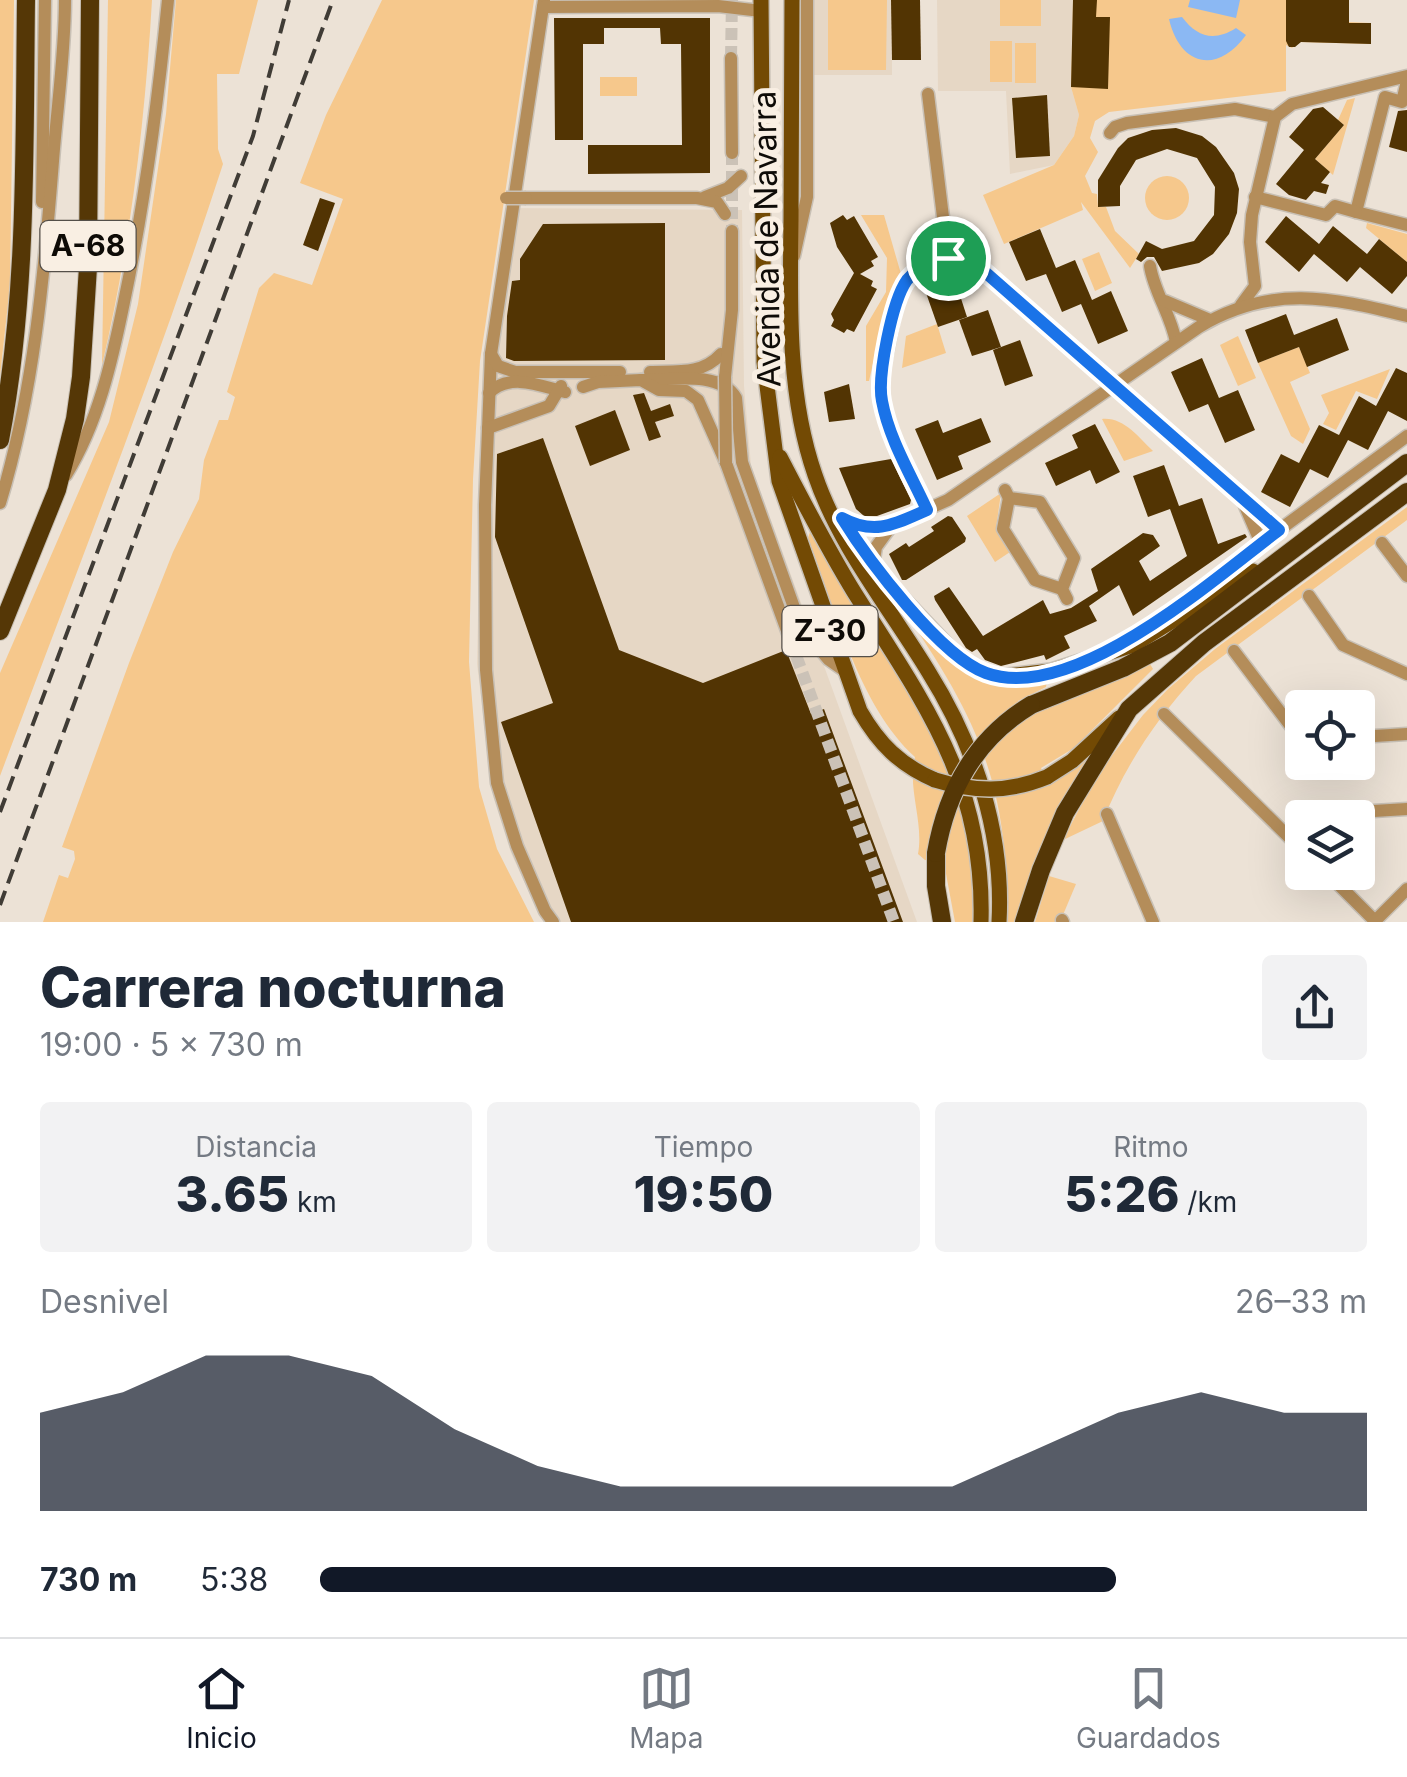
<!DOCTYPE html>
<html lang="es">
<head>
<meta charset="utf-8">
<style>
	:root { --surface:#fff; --page:#f2f2f3; --text:#1f2937; --muted:#747a83; --line:#e0e1e3; --accent:#111827 }
	body { margin:0; font-family:Inter,sans-serif; background:var(--page); color:var(--text); height:100vh; display:flex; flex-direction:column; font-size:38px; white-space:nowrap }
	* { box-sizing:border-box; margin:0 }
	p { font-size:32px; color:var(--muted) }
	.icon { flex:none; width:55px; height:55px; fill:none; stroke:currentColor; stroke-width:2; stroke-linecap:round; stroke-linejoin:round }
	.map { position:relative; height:922px; overflow:hidden }
	.drawer { display:flex; flex-direction:column; background:var(--surface); flex:1 }
	.drawer>* { flex:none }
	.tools { position:absolute; left:1285px; top:690px; display:grid; gap:20px }
	.tools a { display:grid; place-items:center; width:90px; height:90px; border-radius:10px; background:var(--surface); box-shadow:0 10px 40px #0002; font-size:50px }
	.pin { position:absolute; display:grid; place-items:center; width:85px; height:85px; color:#fff; margin:-42px; border:5px solid #fff; border-radius:50%; box-shadow:0 2px 10px #0007 }
	.round { display:grid; place-items:center; flex:none; width:105px; height:105px; border-radius:10px; background:var(--page) }
	.summary { display:flex; align-items:center; justify-content:space-between; height:170px; padding:0 40px }
	h1 { font-size:55px; font-weight:800; line-height:75px }
	.figures { display:grid; grid-template-columns:repeat(3,1fr); gap:15px; height:170px; padding:10px 40px }
	.figures div { display:grid; align-content:center; border-radius:10px; background:var(--page); text-align:center }
	.figures b { font-size:50px; font-weight:800 }
	.figures small { font-size:28px; font-weight:400 }
	.figures p { font-size:28px }
	.chart { height:280px; padding:20px 40px }
	.chart p { display:flex; justify-content:space-between }
	.chart svg { width:100%; height:180px; margin-top:10px; fill:var(--accent); opacity:.7 }
	ul { padding:0 40px; list-style:none; font-size:32px }
	li { display:grid; grid-template-columns:160px 120px 1fr; align-items:center; height:75px }
	li i { height:25px; border-radius:12px; background:var(--accent) }
	.tab-bar { display:flex; justify-content:space-around; align-items:center; height:140px; border-top:2px solid var(--line); background:var(--surface); font-size:28px; color:var(--muted) }
	.tab-bar a { display:grid; justify-items:center; gap:5px }
	.tab-bar .current { color:var(--accent) }
	.map>svg:first-child { display:block }
	.built { fill:#e6d7c5 }
	.green { fill:#f6c88c }
	.water { fill:#8bb8f3 }
	.building { fill:#523403 }
	.lines { fill:none; stroke-linecap:round; stroke-linejoin:round }
	.minor-tunnel { stroke:#cbc2b7; stroke-width:12; stroke-dasharray:12 6; stroke-linecap:butt }
	.minor-casing { stroke:#c8c0b5; stroke-width:15 }
	.major-casing { stroke:#c8c0b5; stroke-width:18 }
	.highway-casing { stroke:#c8c0b5; stroke-width:20 }
	.minor { stroke:#b48d5a; stroke-width:12 }
	.major { stroke:#734a04; stroke-width:15 }
	.highway { stroke:#553706; stroke-width:18 }
	.rail { stroke:#403c36; stroke-width:4; stroke-dasharray:15 8; stroke-linecap:butt }
	.minor-bridge-casing { stroke:#c8c0b5; stroke-width:15; stroke-linecap:butt }
	.major-bridge-casing { stroke:#c8c0b5; stroke-width:18; stroke-linecap:butt }
	.highway-bridge-casing { stroke:#c8c0b5; stroke-width:20; stroke-linecap:butt }
	.minor-bridge { stroke:#b48d5a; stroke-width:12 }
	.major-bridge { stroke:#734a04; stroke-width:15 }
	.highway-bridge { stroke:#553706; stroke-width:18 }
	.route-casing { stroke:#fff; stroke-width:20 }
	.route { stroke:#1a73e8; stroke-width:12 }
	.labels { text-anchor:middle; stroke-width:10; stroke-linejoin:round; paint-order:stroke }
	.shield { fill:#f9efe3; stroke:#544f49; stroke-width:2.5 }
	.shield-label { font-size:30px; font-weight:bold; fill:#0e0b07 }
	.street-label { font-size:32px; fill:#0e0b07; stroke:#f9efe3 }
</style>
</head>
<body>
<div class="map">
<svg width="1407" height="922" viewBox="0 0 1407 922">
	<rect width="100%" height="100%" fill="#ece2d6"/>
	<g class="built">
		<polygon points="814,0 920,0 921,60 892,60 892,75 814,75"/>
		<polygon points="937,0 1073,0 1071,87 1079,115 1074,136 1054,165 1010,174 1006,91 938,91"/>
		<polygon points="505,208 742,210 744,386 751,465 917,922 546,922 534,903 511,853 493,796 477,664 483,362"/>
	</g>
	<g class="green">
		<polygon points="0,0 14,0 10,285 0,376"/>
		<path d="M108,0H152C145,122 130,246 102,365Z"/>
		<path d="M176,0H258L239,74H217L218,149L223,164C156,371 76,572 0,776V673L109,422L138,304L166,114Z"/>
		<polygon points="382,0 534,0 480,361 473,479 469,662 479,787 497,849 534,922 43,922 59,875 68,878 75,859 74,851 62,847 129,663 173,552 199,499 204,460 219,420 228,420 235,397 227,392 259,288 274,273 312,285 343,199 300,183 326,115"/>
		<polygon points="828,0 887,0 886,70 828,70"/>
		<rect x="1000" y="0" width="41" height="26"/>
		<polygon points="1073,0 1349,0 1349,22 1371,23 1371,44 1299,42 1292,48 1286,45 1286,91 1109,112 1095,121 1090,138 1098,152 1085,176 1092,193 1097,194 1098,207 1106,207 1115,231 1139,254 1130,268 1081,202 1083,210 1004,244 983,195 1054,165 1074,136 1079,115 1071,87"/>
		<rect x="990" y="41" width="22" height="41"/>
		<rect x="1015" y="43" width="21" height="40"/>
		<rect x="600" y="77" width="37" height="19"/>
		<polygon points="1355,98 1333,175 1315,159 1344,125 1338,120 1347,100"/>
		<circle cx="1167" cy="198" r="22"/>
		<polygon points="861,215 884,215 901,274 888,297 869,381 866,381 866,326 886,292 887,258"/>
		<polygon points="1367,223 1407,234 1407,262 1366,228"/>
		<polygon points="1099,252 1112,283 1095,291 1082,259"/>
		<polygon points="937,324 946,353 902,368 906,336"/>
		<polygon points="1238,336 1256,378 1238,386 1220,345"/>
		<polygon points="1299,347 1310,373 1290,382 1310,429 1303,444 1291,436 1258,363"/>
		<polygon points="1390,369 1377,399 1356,391 1336,430 1323,424 1329,413 1321,395"/>
		<path d="M1102,419C1124,417 1138,437 1153,451L1124,461Z"/>
		<polygon points="1001,493 996,528 1010,552 995,562 967,516"/>
		<path d="M1407,507V520L1196,676C1157,718 1124,767 1103,821L1063,840L1097,775L1143,715L1168,689L1215,649Z"/>
		<path d="M810,532L919,700L970,827L976,922H955L944,863L925,860L918,854C924,821 907,789 915,757C859,706 835,609 808,538Z"/>
		<path d="M898,602L967,666L1048,676L1046,687L1018,701L1028,716L1150,664L1153,669L1074,748L1041,768L1047,782L1091,754L1059,805L1016,922H1007C1009,780 976,716 898,602Z"/>
		<polygon points="1049,876 1076,884 1060,922 1035,922"/>
	</g>
	<g class="water">
		<polygon points="1190,0 1240,0 1236,18 1188,7"/>
		<path d="M1182,17C1197,37 1214,42 1236,28L1246,35C1217,75 1180,66 1169,19Z"/>
	</g>
	<g class="building">
		<polygon points="891,0 920,0 921,60 892,60"/>
		<polygon points="1073,0 1097,0 1096,17 1110,17 1108,89 1071,87"/>
		<polygon points="1286,0 1349,0 1349,23 1371,23 1371,44 1301,42 1295,47 1289,47 1286,41"/>
		<polygon points="554,18 710,18 710,173 588,174 588,145 682,145 681,44 661,44 660,28 604,28 604,44 583,44 583,140 555,140"/>
		<polygon points="1047,95 1050,156 1016,158 1012,98"/>
		<polygon points="1323,107 1344,125 1315,159 1330,172 1321,183 1329,185 1326,194 1314,191 1306,200 1289,195 1276,184 1304,150 1289,137 1313,109"/>
		<polygon points="1407,110 1407,152 1389,147 1398,111"/>
		<polygon points="1176,128 1202,136 1216,147 1234,173 1239,189 1237,213 1229,234 1213,254 1199,263 1162,271 1154,257 1147,257 1141,262 1136,259 1146,241 1162,249 1194,241 1214,215 1215,187 1197,158 1167,149 1136,160 1120,186 1120,206 1098,207 1098,180 1118,148 1128,138 1152,130"/>
		<polygon points="320,198 335,203 318,251 303,245"/>
		<polygon points="843,215 847,220 854,216 878,257 871,261 874,266 860,274 873,281 871,286 877,289 854,332 847,329 844,333 831,326 834,320 831,314 854,273 837,247 830,223"/>
		<polygon points="1286,216 1319,244 1333,226 1367,254 1379,239 1407,262 1407,276 1392,294 1360,267 1347,282 1314,254 1299,272 1265,242"/>
		<polygon points="665,223 665,360 514,361 506,358 507,316 512,281 520,280 520,259 543,224"/>
		<polygon points="1040,229 1056,268 1075,260 1092,300 1111,291 1128,331 1098,344 1081,304 1062,312 1046,274 1026,281 1009,242"/>
		<polygon points="955,280 967,317 938,327 925,290"/>
		<polygon points="988,310 1001,347 972,356 959,320"/>
		<polygon points="1286,314 1294,335 1337,318 1349,350 1307,367 1299,347 1258,363 1245,330"/>
		<polygon points="1020,340 1033,376 1005,386 993,350"/>
		<polygon points="1202,358 1219,398 1238,390 1255,430 1225,443 1208,404 1189,412 1171,372"/>
		<polygon points="1396,368 1407,373 1407,421 1388,411 1368,450 1348,440 1328,478 1310,469 1290,507 1261,492 1281,454 1299,463 1319,425 1339,435 1359,396 1376,406"/>
		<polygon points="849,384 855,419 829,422 824,392"/>
		<polygon points="644,393 651,411 670,404 674,416 655,422 661,437 649,441 633,395"/>
		<polygon points="615,410 630,450 590,466 575,426"/>
		<polygon points="981,418 991,442 958,456 963,469 937,480 915,429 938,420 943,433"/>
		<polygon points="1095,424 1120,472 1096,484 1090,470 1056,486 1045,463 1078,448 1072,435"/>
		<polygon points="543,438 619,650 703,683 786,650 811,714 824,709 903,922 571,922 501,722 553,703 495,537 497,454"/>
		<polygon points="891,459 911,500 910,504 877,516 864,516 856,509 839,468"/>
		<polygon points="1164,465 1179,506 1202,498 1218,544 1245,534 1247,537 1133,616 1119,585 1089,606 1097,621 1064,636 1070,648 1046,660 1044,655 1001,666 985,660 977,649 972,652 966,648 935,600 934,596 949,587 983,636 1043,600 1050,614 1071,608 1098,591 1091,569 1143,533 1153,535 1160,546 1139,561 1150,581 1187,556 1170,509 1148,517 1133,476"/>
		<polygon points="948,516 952,517 966,538 965,542 906,580 902,580 889,554 906,543 909,547 934,531 931,527"/>
	</g>
	<g class="lines">
		<g class="minor-tunnel">
			<polyline points="731,58 732,0"/>
			<polyline points="732,153 732,231"/>
			<polyline points="790,639 894,922"/>
		</g>
		<defs>
			<g id="minor">
				<polyline points="544,0 491,354 485,505 486,670 497,783 517,846 545,911 553,922"/>
				<polyline points="543,7 718,6 761,11"/>
				<polyline points="731,58 732,153"/>
				<polyline points="1407,81 1402,102 1385,97 1356,212 1407,225"/>
				<polyline points="928,94 948,258"/>
				<polyline points="1110,133 1115,127 1127,123 1235,109 1275,117"/>
				<polyline points="705,197 728,188 741,176"/>
				<polyline points="1255,197 1326,215 1335,206 1356,212"/>
				<polyline points="526,198 697,198 717,202 725,214"/>
				<polyline points="42,202 45,0"/>
				<polyline points="794,256 807,197 807,0"/>
				<path d="M1150,266C1154,292 1171,315 1176,342"/>
				<polyline points="1165,301 1210,320"/>
				<polyline points="1241,305 1255,286 1250,242 1252,215 1275,117 1292,104 1407,76"/>
				<polyline points="491,354 498,366 515,372 620,372"/>
				<path d="M650,372C677,371 702,375 721,354"/>
				<polyline points="725,377 732,310 732,231"/>
				<path d="M641,380C670,380 720,370 736,398L742,462L801,627L828,659L845,671"/>
				<polyline points="583,387 598,382 641,380 659,390 686,391 698,400 726,463 790,639"/>
				<path d="M489,393C510,372 541,386 565,392"/>
				<polyline points="488,428 549,406 561,386"/>
				<path d="M66,475C98,423 112,361 124,302C145,202 158,102 168,0"/>
				<polyline points="1005,490 1009,498 1040,502 1074,558 1062,589 1067,599"/>
				<polyline points="1009,498 1003,529 1035,580 1062,589"/>
				<path d="M0,503C34,391 44,276 53,161C57,107 65,54 65,0"/>
				<polyline points="1245,506 1261,543"/>
				<path d="M927,510C911,476 890,439 882,402C878,384 884,365 888,348C895,313 898,270 939,260C953,257 965,258 977,265L1279,530"/>
				<path d="M842,518L862,528L892,525L948,500L1199,327C1271,284 1330,297 1407,316"/>
				<polyline points="1382,543 1407,576"/>
				<polyline points="873,566 876,547 892,525"/>
				<polyline points="1309,596 1343,645 1407,674"/>
				<polyline points="1135,636 1407,436"/>
				<polyline points="1234,651 1302,741"/>
				<polyline points="1164,714 1302,850"/>
				<polyline points="1358,737 1407,734"/>
				<polyline points="1107,814 1153,922"/>
				<polyline points="1324,814 1407,809"/>
				<polyline points="1326,872 1375,921"/>
				<polyline points="1062,920 1063,922"/>
				<polyline points="1374,922 1407,889"/>
			</g>
			<g id="major">
				<path d="M761,0L764,362L779,481L860,711C879,744 900,765 935,780"/>
				<path d="M792,0C791,73 791,146 791,220C790,303 787,395 815,475C839,546 889,607 928,671C975,746 1004,833 999,922"/>
				<path d="M780,457C804,503 827,548 854,592C924,703 985,783 981,922"/>
				<polyline points="863,552 882,577 953,652 975,669 1000,677 1051,671 1133,645 1253,571"/>
				<polyline points="1047,777 1072,761 1119,718"/>
			</g>
			<g id="highway">
				<path d="M0,440C28,295 24,148 26,0"/>
				<polyline points="0,631 57,490 75,419 81,377 88,267 90,0"/>
				<polyline points="1031,705 1123,668 1170,643 1407,463"/>
				<polyline points="936,853 936,886 942,922"/>
				<polyline points="1024,922 1041,870 1065,813 1129,709 1204,643 1407,492"/>
			</g>
		</defs>
		<use href="#minor" class="minor-casing"/>
		<use href="#major" class="major-casing"/>
		<use href="#highway" class="highway-casing"/>
		<use href="#minor" class="minor"/>
		<use href="#major" class="major"/>
		<use href="#highway" class="highway"/>
		<g class="rail">
			<polyline points="0,812 253,136 289,0"/>
			<polyline points="0,905 333,0"/>
		</g>
		<defs>
			<g id="minor-bridge">
				<polyline points="506,198 526,198"/>
				<polyline points="725,377 726,463"/>
			</g>
			<path id="major-bridge" d="M935,780C974,792 1008,793 1047,777"/>
			<path id="highway-bridge" d="M936,853C947,790 975,739 1031,705"/>
		</defs>
		<use href="#minor-bridge" class="minor-bridge-casing"/>
		<use href="#major-bridge" class="major-bridge-casing"/>
		<use href="#highway-bridge" class="highway-bridge-casing"/>
		<use href="#minor-bridge" class="minor-bridge"/>
		<use href="#major-bridge" class="major-bridge"/>
		<use href="#highway-bridge" class="highway-bridge"/>
	</g>
	<g class="lines">
		<defs>
			<path id="route" d="M948,258H961L977,265L1279,530C1214,579 1073,705 986,673C941,657 868,560 842,518C875,536 895,524 927,510C911,475 889,439 882,401C877,377 892,301 907,280C918,267 931,261 948,258Z"/>
		</defs>
		<use href="#route" class="route-casing"/>
		<use href="#route" class="route"/>
	</g>
	<g class="labels">
		<g class="shield">
			<rect x="40.5" y="221" width="95" height="50" rx="8"/>
			<rect x="782.5" y="606" width="95" height="50" rx="8"/>
		</g>
		<g class="shield-label">
			<text x="88" y="256">A-68</text>
			<text x="830" y="641">Z-30</text>
		</g>
		<g class="street-label">
			<text transform="translate(767 239) rotate(-91)" y="11">Avenida de Navarra</text>
		</g>
	</g>
</svg>
<div class="tools">
<a><svg class="icon" aria-label="locate" viewBox="0 0 24 24"><circle cx="12" cy="12" r="6"/><path d="M12 2v4M12 18v4M2 12h4M18 12h4"/></svg></a>
<a><svg class="icon" aria-label="layers" viewBox="0 0 24 24"><path d="M12 4l9 5-9 5-9-5zM3 14l9 5 9-5"/></svg></a>
</div>
<div class="pin" style="left:948px;top:258px;background:#1e9e55"><svg class="icon" aria-label="arrive" viewBox="0 0 24 24"><path d="M6 21V4h12l-3 4 3 4H6"/></svg></div>
</div>
<section class="drawer">
<div class="summary"><div><h1>Carrera nocturna</h1><p>19:00 · 5 × 730 m</p></div><a class="round"><svg class="icon" aria-label="share" viewBox="0 0 24 24"><path d="M12 15V3M7 8l5-5 5 5M5 13v7h14v-7"/></svg></a></div>
<div class="figures">
<div><p>Distancia</p><b>3.65<small> km</small></b></div>
<div><p>Tiempo</p><b>19:50</b></div>
<div><p>Ritmo</p><b>5:26<small> /km</small></b></div>
</div>
<div class="chart"><p><span>Desnivel</span>26–33 m</p>
<svg viewBox="0 0 160 44" preserveAspectRatio="none"><path d="M0 44V20L10 15L20 6L30 6L40 11L50 24L60 33L70 38L80 38L90 38L100 38L110 38L120 29L130 20L140 15L150 20L160 20V44z"/></svg>
</div>
<ul>
<li><b>730 m</b>5:38<i style="width:76%"></i></li>
</ul>
</section>
<nav class="tab-bar">
<a class="current"><svg class="icon" aria-label="home" viewBox="0 0 24 24"><path d="M3 11l9-7 9 7M6 9v11h12V9"/></svg>Inicio</a>
<a><svg class="icon" aria-label="map" viewBox="0 0 24 24"><path d="M3 6l6-2 6 2 6-2v14l-6 2-6-2-6 2zM9 4v14M15 6v14"/></svg>Mapa</a>
<a><svg class="icon" aria-label="saved" viewBox="0 0 24 24"><path d="M7 4h10v16l-5-4-5 4z"/></svg>Guardados</a>
</nav>
</body>
</html>
